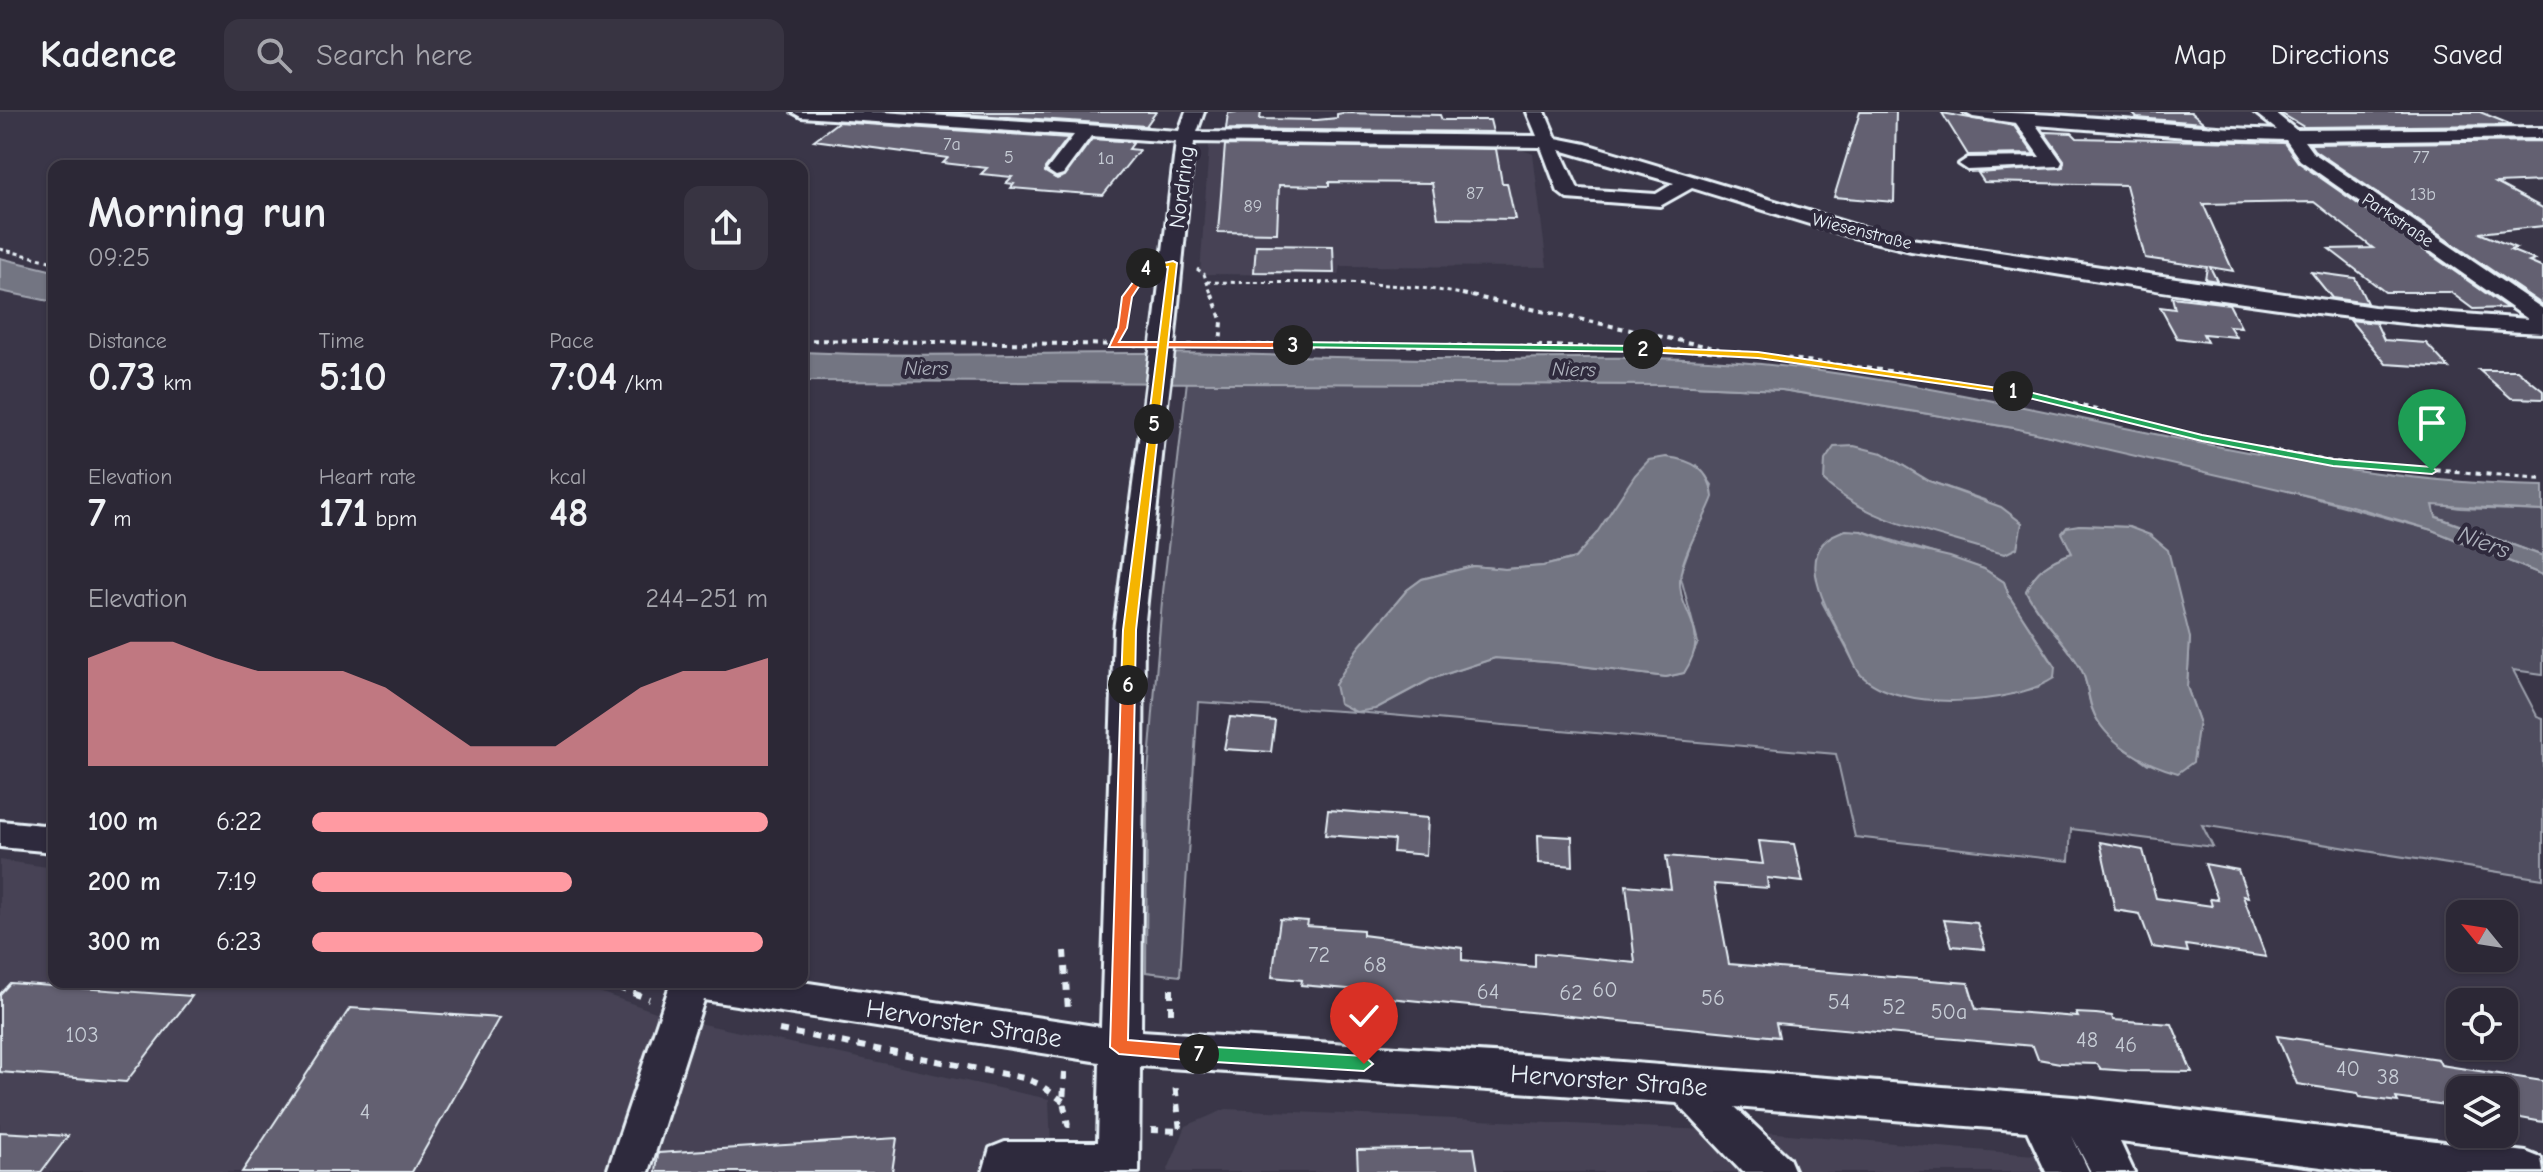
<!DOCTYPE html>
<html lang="en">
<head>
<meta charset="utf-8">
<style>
	:root { --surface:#2c2836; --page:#383442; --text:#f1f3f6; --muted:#a6a6ad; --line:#484451; --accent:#ff9aa2 }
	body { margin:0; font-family:"Comic Neue",sans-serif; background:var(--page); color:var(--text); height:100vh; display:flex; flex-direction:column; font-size:30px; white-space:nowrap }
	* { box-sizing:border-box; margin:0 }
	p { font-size:26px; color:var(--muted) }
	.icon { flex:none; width:44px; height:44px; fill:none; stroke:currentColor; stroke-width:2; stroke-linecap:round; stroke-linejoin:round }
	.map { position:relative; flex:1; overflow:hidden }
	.sheet { position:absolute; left:48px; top:48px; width:760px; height:828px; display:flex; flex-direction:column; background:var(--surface); border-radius:16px; box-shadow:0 2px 6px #0004,0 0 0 2px var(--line) }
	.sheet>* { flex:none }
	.needle { width:52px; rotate:300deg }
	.tools { position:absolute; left:2446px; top:788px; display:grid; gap:16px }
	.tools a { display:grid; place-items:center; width:72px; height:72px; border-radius:16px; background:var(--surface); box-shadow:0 2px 6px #0004,0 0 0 2px var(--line); font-size:40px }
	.pin { position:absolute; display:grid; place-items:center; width:68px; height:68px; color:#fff; margin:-82px -34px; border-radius:50% 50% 50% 0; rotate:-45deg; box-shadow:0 0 8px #0007 }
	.pin .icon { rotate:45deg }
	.km { position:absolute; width:40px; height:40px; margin:-20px; border-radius:50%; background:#222; color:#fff; font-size:22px; line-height:40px; text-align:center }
	.round { display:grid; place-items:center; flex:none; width:84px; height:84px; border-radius:16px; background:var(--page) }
	.head { display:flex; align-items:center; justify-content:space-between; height:136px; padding:0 40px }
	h1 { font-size:44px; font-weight:600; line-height:60px }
	.figures { display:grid; grid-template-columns:repeat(3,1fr); gap:12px; height:136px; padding:8px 40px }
	.figures div { display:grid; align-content:center }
	.figures b { font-size:40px; font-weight:600 }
	.figures small { font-size:22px; font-weight:400 }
	.figures p { font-size:22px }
	.chart { height:224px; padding:16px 40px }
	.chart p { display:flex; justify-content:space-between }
	.chart svg { width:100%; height:144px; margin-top:8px; fill:var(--accent); opacity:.7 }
	ul { padding:0 40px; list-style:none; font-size:26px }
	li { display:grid; grid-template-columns:128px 96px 1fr; align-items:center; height:60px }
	li i { height:20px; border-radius:10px; background:var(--accent) }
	header { display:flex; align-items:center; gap:48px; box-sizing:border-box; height:112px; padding:0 40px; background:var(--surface); border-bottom:2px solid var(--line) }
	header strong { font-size:38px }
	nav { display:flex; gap:44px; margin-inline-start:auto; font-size:28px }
	.search { width:560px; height:72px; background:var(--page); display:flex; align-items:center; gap:20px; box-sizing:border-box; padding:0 28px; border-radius:16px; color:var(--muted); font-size:30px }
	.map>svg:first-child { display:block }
	.built { fill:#464354 }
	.green { fill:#504e5f; stroke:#9ca0ac; stroke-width:2; fill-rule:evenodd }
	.water { fill:#737482; stroke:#a2a6b1; stroke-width:2 }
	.building { fill:#636171; stroke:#e8f1f8; stroke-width:2 }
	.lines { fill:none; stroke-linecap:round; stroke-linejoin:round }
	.minor-casing { stroke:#e8f1f8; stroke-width:6 }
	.path-far2 { stroke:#e8f1f8; stroke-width:3; stroke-dasharray:4 4; stroke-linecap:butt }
	.path-far1 { stroke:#e8f1f8; stroke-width:4; stroke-dasharray:5 5; stroke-linecap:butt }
	.path { stroke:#e8f1f8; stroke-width:6; stroke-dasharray:8 8; stroke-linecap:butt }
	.minor { fill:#2f2a3d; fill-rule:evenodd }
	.minor-bridge-casing { stroke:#e8f1f8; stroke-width:29; stroke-linecap:butt }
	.minor-bridge { stroke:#2f2a3d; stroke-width:24 }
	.split-1 { fill:#22a559; stroke:#fff; stroke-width:2 }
	.split-2 { fill:#f5b400; stroke:#fff; stroke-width:2 }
	.split-3 { fill:#22a559; stroke:#fff; stroke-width:2 }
	.split-4 { fill:#f0652b; stroke:#fff; stroke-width:2 }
	.split-5 { fill:#f5b400; stroke:#fff; stroke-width:2 }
	.split-6 { fill:#f5b400; stroke:#fff; stroke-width:2 }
	.split-7 { fill:#f0652b; stroke:#fff; stroke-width:2 }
	.split-8 { fill:#22a559; stroke:#fff; stroke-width:2 }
	.labels { text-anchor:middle; stroke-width:8; stroke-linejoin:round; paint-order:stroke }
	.number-label { font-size:18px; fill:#c7cdd6 }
	.far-street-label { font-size:18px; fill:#e8f1f8; stroke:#2f2a3d }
	.far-water-label { font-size:20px; font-style:italic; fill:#aeb2bd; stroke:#2f2a3d }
	.street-label { font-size:22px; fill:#e8f1f8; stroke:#2f2a3d }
	.near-number-label { font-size:22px; fill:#c7cdd6 }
	.water-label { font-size:24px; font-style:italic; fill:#aeb2bd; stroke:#2f2a3d }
	.near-street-label { font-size:26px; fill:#e8f1f8; stroke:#2f2a3d }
</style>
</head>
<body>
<header>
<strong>Kadence</strong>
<div class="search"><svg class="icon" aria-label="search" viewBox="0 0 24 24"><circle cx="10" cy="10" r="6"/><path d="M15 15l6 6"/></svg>Search here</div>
<nav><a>Map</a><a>Directions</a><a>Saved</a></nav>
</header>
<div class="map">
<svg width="2543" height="1060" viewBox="0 0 2543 1060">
	<rect width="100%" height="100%" fill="#3a3648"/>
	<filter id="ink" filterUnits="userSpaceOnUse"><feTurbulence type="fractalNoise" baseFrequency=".0125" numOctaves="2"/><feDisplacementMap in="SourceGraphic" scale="16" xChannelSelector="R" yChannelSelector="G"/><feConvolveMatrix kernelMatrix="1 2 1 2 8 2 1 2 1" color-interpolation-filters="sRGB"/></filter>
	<g filter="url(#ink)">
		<g class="built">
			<polygon points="1209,33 1517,36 1533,42 1547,155 1341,154 1339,163 1200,162"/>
			<polygon points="0,748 54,756 54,870 571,870 670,905 1049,987 1052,1060 0,1060"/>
			<polygon points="1226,997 1777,1021 2070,1046 2076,1060 1167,1060 1186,1014"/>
		</g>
		<g class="green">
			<path d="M1187,269L1670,273L1782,278L2014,316L2252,369L2432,418L2543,463V562L2513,558L2537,604L2543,606V767L2202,713L2213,735L2071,717L2069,749L1855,725L1836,642L1356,600L1198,590L1180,864L1146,860L1147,675L1162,489ZM1882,341L1929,369L1984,388L2022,411L2005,442L1874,401ZM1697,353L1712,373L1680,462L1698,531L1684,561L1666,565L1558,551L1495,546L1431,567L1375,597L1335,573L1357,538L1407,478L1422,467L1473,454L1505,457L1543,454L1575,446L1596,422ZM2079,413L2129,415L2190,526L2187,575L2199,609L2148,652C2127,636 2101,623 2092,597C2087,583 2088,568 2080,555C2064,527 2040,508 2026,479C2036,457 2050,449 2072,441L2063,421ZM1862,419L1984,457L2004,470L2009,484L2055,554L2038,576L2019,579L1860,562L1822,490Z"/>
			<polygon points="2433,392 2460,396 2543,399 2543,444 2435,404"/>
		</g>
		<g class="water">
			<polygon points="0,146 54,159 54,190 0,179"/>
			<path d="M802,240C922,246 1043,240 1163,241C1263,242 1362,247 1462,247C1562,247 1662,242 1761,252C2024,279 2278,369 2543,374V399L2433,393L2436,405L2543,444V463L2432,418L2348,393L2014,316L1782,278L1670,273L802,269Z"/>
			<path d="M1854,334L1882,341L1929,369L2001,395L2022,411L2017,436L2005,442L1988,438C1934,421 1866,409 1824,369L1825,348L1834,335Z"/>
			<path d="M1666,345C1692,348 1710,357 1713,385C1704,410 1686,434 1681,460C1673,501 1715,513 1684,561L1666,565L1558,551L1495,546L1431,567L1375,597L1356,600L1339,591L1335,573L1357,537L1407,478L1422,467L1473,454L1505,457L1543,454L1575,446L1596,422L1635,363L1649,348Z"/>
			<path d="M2079,413L2129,415L2150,423L2168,438L2190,526L2187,575L2199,609L2193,650L2178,661C2145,652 2104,631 2092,596C2087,582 2088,568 2080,555C2064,527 2040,507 2026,479C2036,457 2050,449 2072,441L2062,421L2067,415Z"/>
			<path d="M1846,418L1862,419L1903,434L1950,445L1984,457L2004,470L2009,484L2055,555L2054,566C2013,593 1899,601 1861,563C1854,555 1850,540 1844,530C1827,497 1788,434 1846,418Z"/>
		</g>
		<g class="building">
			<polygon points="929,0 1156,0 1146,14"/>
			<polygon points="1236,0 1261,0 1260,7 1317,8 1337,6 1337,2 1343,1 1440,3 1442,8 1490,8 1493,20 1226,17 1228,1"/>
			<polygon points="1860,0 1896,0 1894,90 1834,85"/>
			<polygon points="2131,0 2191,0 2204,11 2137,6"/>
			<polygon points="2279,0 2480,0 2512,13 2304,15"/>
			<polygon points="1942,1 2014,14 2034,42 1968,43"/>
			<polygon points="838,10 1068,26 1045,56 1045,60 1057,67 1065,64 1092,27 1134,30 1129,37 1139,38 1103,83 1048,79 1011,76 1014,72 1006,71 1012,65 981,62 987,56 943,51 948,46 814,28"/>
			<polygon points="2044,20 2072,21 2077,26 2284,31 2298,50 2507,196 2473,197 2450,180 2385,180 2329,137 2373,136 2314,90 2203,92 2233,159 2210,155 2217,169 2205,167 2207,155 2145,146 2126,73 1984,70 1978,61 2063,55 2064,48"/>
			<polygon points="2543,29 2543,69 2496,71 2543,96 2543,114 2479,121 2516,136 2510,138 2535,148 2529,150 2543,156 2543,193 2314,38 2310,32"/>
			<polygon points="1225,33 1496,37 1502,71 1507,71 1515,107 1438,106 1432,71 1329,70 1329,74 1279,73 1277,121 1218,120"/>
			<polygon points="1256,133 1333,134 1334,161 1254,160"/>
			<polygon points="2311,160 2355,166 2367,191 2332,186"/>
			<polygon points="2172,185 2229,192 2241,215 2229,214 2236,225 2203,222 2207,230 2177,226 2160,195 2175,197"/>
			<polygon points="2350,208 2376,211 2384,228 2426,231 2449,256 2386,252"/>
			<polygon points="2479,258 2517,258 2543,279 2543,287 2511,286"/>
			<polygon points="1230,605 1275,609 1271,640 1224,637"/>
			<polygon points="1328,698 1428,706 1426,743 1393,740 1394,728 1325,723"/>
			<polygon points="1538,723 1572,725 1573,754 1539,751"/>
			<polygon points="1759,729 1794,732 1803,770 1767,766 1768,776 1714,772 1729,852 1968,871 1976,897 2078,905 2076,901 2096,902 2112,904 2113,908 2172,912 2192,960 2129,959 2101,957 2097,952 2060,951 2038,947 2033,934 1776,911 1779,925 1359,883 1359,878 1301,873 1302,868 1272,865 1280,807 1308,809 1307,814 1363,818 1363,823 1462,836 1462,848 1535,855 1535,841 1635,851 1626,773 1671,777 1666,744 1763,752"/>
			<polygon points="2100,730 2143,738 2156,786 2212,794 2210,787 2218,788 2205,752 2238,758 2248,785 2243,784 2266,845 2186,833 2188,840 2152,835 2140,802 2115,798"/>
			<polygon points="1944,808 1977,811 1985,837 1952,834"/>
			<polygon points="10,871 192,884 126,970 0,960 0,882"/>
			<polygon points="350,896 499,906 412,1060 242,1060"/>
			<polygon points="2277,924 2438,947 2441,953 2543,969 2543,1010 2504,1003 2504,978 2460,978 2460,995 2396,986 2398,990 2360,985 2358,981 2297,972"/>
			<polygon points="0,1020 68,1024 41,1060 0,1060"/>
			<polygon points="897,1026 892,1060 656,1060 658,1041"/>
			<polygon points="1474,1036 1478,1060 1358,1060 1357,1038"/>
		</g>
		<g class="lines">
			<defs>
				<g id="minor">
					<path d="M792,0H882L1179,19L1186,0H1204L1197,20L1537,24L1527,0H1545L1556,26L1586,32L1858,114L1911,127L2374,195L2528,207L2300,48L2286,28L2186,25L2036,13L2062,50L2060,54L1968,58L1959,52L1968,46L2040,45L2016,11L1973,5L1964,0C2062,0 2160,13 2257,17L2277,18L2254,0H2274L2296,18L2543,16V26L2304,29L2312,40L2543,197V221C2331,212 2121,171 1911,139L1845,123L1692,76L1660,94L1567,87L1558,80L1541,35L1194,30L1175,223L1172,228H1156L1153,223L1176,30L1091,24L1063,62L1056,64L1047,58L1074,23L801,5ZM1560,38L1674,71L1656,82L1578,77Z"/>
					<polygon points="1155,289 1164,291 1167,296 1144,518 1141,919 1557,945 2086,986 2526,1040 2541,1046 2543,1060 2362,1060 2120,1030 2134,1060 2091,1060 2072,1024 2089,1060 2046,1060 2027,1019 1735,995 1789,1046 1795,1060 1742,1060 1677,991 1140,954 1139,1060 983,1060 990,1036 1005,1030 1098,1030 1100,950 704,888 649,1060 607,1060 671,870 802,870 1101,915 1114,518 1143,296 1146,291"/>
					<polygon points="0,709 54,714 54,740 0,735"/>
				</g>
			</defs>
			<use href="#minor" class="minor-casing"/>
			<g class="path-far2">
				<polyline points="0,137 54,150"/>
				<polyline points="1197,157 1204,162 1212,184"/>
				<path d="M1207,170C1294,172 1386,166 1471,184"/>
				<polyline points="1128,184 1145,157"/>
			</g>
			<g class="path-far1">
				<polyline points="1212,182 1222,210 1220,233"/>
				<polyline points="1462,182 1719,237"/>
				<polyline points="802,228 1137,233"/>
				<polyline points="1112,233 1122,216 1129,182"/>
				<polyline points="1187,233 1549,234 1735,240 1896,260 2040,283 2202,326 2333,350 2543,367"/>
			</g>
			<g class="path">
				<polyline points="1064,839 1068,898"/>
				<polyline points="603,870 649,887"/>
				<polyline points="1171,877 1171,909"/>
				<polyline points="779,918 1024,966 1039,972 1063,989"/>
				<polyline points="1065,960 1063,989 1068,1013 1073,1013"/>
				<polyline points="1151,1018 1180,1019 1175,971"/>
			</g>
			<use href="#minor" class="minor"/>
			<defs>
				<polyline id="minor-bridge" points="1155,296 1164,223"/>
			</defs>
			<use href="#minor-bridge" class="minor-bridge-casing"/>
			<use href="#minor-bridge" class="minor-bridge"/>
		</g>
	</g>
	<polygon class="split-1" points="2013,276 2202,323 2333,347 2432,355 2437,359 2432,362 2333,354 2202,329 2009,281 2008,279"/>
	<polygon class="split-2" points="1639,235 1758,240 2018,279 2013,282 1758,246 1643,240 1638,237"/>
	<polygon class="split-3" points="1293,230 1643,234 1648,237 1643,240 1290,235"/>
	<polygon class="split-4" points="1146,153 1151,156 1132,185 1127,216 1119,230 1293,230 1298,233 1293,236 1109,235 1118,216 1122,185"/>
	<polygon class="split-5" points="1173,149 1177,151 1159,312 1154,315 1148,312 1168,155 1146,158 1141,156"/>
	<polygon class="split-6" points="1150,310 1159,312 1136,518 1135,573 1128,578 1121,573 1123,518"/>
	<polygon class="split-7" points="1128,568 1135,573 1128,928 1199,934 1207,942 1199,949 1119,942 1110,935 1121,573"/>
	<polygon class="split-8" points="1199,934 1364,944 1373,952 1364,959 1199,949 1190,942"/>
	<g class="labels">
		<g class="number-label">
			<text x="952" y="38">7a</text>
			<text x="1009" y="51">5</text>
			<text x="2421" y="51">77</text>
			<text x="1106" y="52">1a</text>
			<text x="1475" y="87">87</text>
			<text x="2423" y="88">13b</text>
			<text x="1253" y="100">89</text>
		</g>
		<g class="far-street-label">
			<text transform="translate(2398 108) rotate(34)" y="6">Parkstraße</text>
			<text transform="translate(1862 119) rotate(14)" y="6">Wiesenstraße</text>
		</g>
		<g class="far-water-label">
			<text x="926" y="263">Niers</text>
			<text transform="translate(1574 257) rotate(1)" y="7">Niers</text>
		</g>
		<g class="street-label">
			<text transform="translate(1181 75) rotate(-83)" y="8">Nordring</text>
		</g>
		<g class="near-number-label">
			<text x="1319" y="850">72</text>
			<text x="1375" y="860">68</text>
			<text x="1605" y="885">60</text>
			<text x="1488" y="887">64</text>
			<text x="1571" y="888">62</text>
			<text x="1713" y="893">56</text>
			<text x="1839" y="897">54</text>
			<text x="1894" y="902">52</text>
			<text x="1949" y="907">50a</text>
			<text x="82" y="930">103</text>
			<text x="2087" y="935">48</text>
			<text x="2126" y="940">46</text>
			<text x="2348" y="964">40</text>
			<text x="2388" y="972">38</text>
			<text x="365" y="1007">4</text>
		</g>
		<g class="water-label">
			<text transform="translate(2484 430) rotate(21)" y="8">Niers</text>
		</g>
		<g class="near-street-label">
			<text transform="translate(964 911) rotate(9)" y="9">Hervorster Straße</text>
			<text transform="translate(1609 968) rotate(4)" y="9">Hervorster Straße</text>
		</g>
	</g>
</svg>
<div class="tools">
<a><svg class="needle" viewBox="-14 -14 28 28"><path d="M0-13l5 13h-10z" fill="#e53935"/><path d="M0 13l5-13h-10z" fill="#a6a6ad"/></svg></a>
<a><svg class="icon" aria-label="locate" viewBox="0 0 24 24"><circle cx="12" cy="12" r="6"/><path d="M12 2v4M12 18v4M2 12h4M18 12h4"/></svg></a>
<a><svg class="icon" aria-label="layers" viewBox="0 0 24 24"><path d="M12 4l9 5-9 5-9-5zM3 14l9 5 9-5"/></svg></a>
</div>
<div class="pin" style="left:2432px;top:359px;background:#1e9e55"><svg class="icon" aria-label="arrive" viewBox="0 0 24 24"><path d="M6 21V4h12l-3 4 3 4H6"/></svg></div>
<div class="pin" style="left:1364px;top:952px;background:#d93025"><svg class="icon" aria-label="check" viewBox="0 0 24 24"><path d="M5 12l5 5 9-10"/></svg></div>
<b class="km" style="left:2013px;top:279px">1</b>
<b class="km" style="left:1643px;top:237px">2</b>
<b class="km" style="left:1293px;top:233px">3</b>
<b class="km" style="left:1146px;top:156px">4</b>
<b class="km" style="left:1154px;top:312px">5</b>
<b class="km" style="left:1128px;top:573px">6</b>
<b class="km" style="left:1199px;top:942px">7</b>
<section class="sheet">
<div class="head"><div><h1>Morning run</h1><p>09:25</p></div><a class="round"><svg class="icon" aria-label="share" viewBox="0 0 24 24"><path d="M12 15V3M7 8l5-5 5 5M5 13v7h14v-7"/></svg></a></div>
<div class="figures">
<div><p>Distance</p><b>0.73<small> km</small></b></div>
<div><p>Time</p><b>5:10</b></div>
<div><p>Pace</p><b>7:04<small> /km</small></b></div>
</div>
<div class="figures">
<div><p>Elevation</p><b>7<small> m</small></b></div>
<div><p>Heart rate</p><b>171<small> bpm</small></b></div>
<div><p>kcal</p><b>48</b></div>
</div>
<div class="chart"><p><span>Elevation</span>244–251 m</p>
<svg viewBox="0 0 160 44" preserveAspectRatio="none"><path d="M0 44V11L10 6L20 6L30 11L40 15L50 15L60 15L70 20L80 29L90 38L100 38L110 38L120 29L130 20L140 15L150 15L160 11V44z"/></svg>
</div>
<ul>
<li><b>100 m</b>6:22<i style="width:100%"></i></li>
<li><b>200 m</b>7:19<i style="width:57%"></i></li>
<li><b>300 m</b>6:23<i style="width:99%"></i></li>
</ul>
</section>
</div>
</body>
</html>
